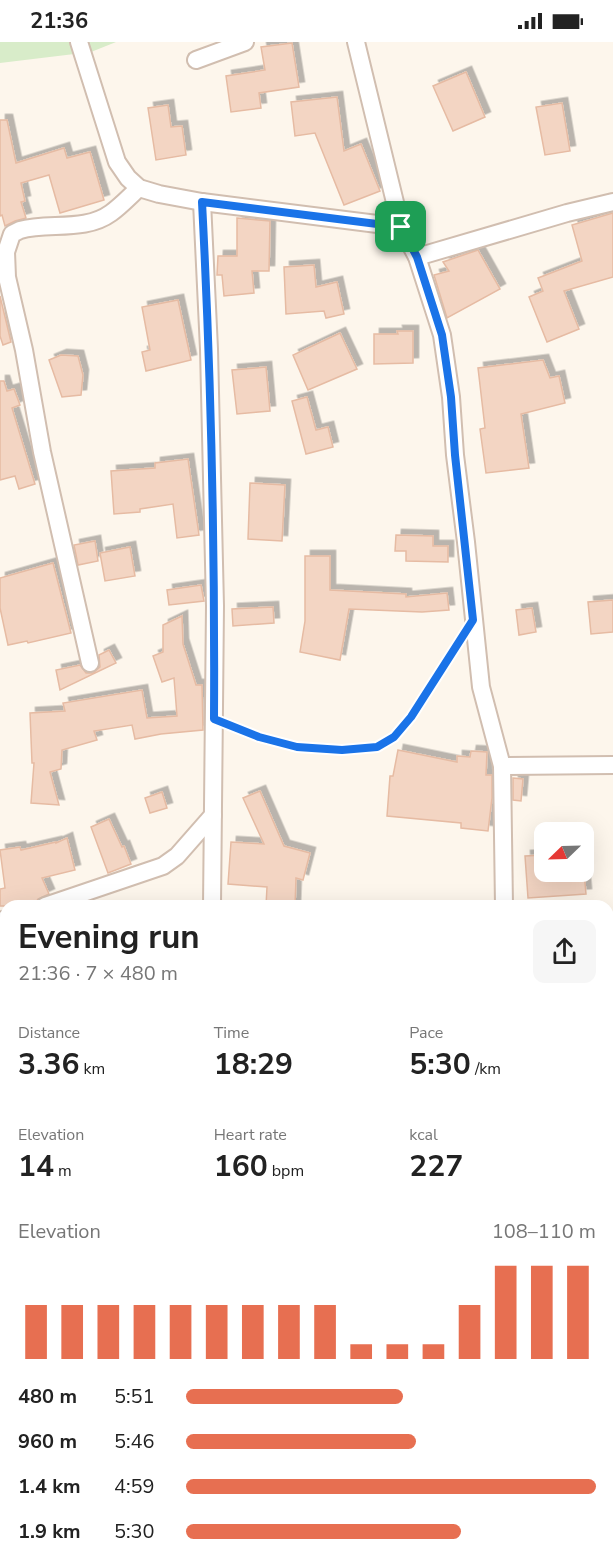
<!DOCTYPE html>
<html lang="en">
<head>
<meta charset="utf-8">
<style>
	:root { --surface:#fff; --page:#f6f6f6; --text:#222; --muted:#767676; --accent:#e76f51 }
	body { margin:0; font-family:"Nunito Sans",sans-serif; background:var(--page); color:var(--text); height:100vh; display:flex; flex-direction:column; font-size:22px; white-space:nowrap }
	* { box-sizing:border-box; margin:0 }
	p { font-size:20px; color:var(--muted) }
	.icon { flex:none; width:33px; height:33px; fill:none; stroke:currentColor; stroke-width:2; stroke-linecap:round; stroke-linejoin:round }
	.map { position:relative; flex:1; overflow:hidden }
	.drawer { position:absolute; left:0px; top:858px; width:614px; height:666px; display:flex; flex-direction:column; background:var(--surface); border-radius:18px 18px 0 0; box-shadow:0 6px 24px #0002 }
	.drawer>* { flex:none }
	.needle { width:39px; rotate:247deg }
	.tools { position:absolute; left:534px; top:780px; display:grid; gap:12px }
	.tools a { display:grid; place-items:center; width:60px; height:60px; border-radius:12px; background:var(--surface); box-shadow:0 6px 24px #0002; font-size:30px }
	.pin { position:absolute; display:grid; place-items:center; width:51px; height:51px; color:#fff; margin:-26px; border-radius:12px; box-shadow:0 3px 9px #0006 }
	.round { display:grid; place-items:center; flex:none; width:63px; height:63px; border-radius:12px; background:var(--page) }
	.overview { display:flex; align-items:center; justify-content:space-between; height:102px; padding:0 18px }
	h1 { font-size:33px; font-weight:700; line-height:45px }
	.metrics { display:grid; grid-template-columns:repeat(3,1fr); gap:9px; height:102px; padding:6px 18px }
	.metrics div { display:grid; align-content:center }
	.metrics b { font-size:30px; font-weight:700 }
	.metrics small { font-size:16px; font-weight:400 }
	.metrics p { font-size:16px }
	.chart { height:168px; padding:12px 18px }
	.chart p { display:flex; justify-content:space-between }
	.chart svg { width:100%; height:108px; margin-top:6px; stroke:var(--accent); stroke-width:6 }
	ul { padding:0 18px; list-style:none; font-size:20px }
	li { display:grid; grid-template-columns:96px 72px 1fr; align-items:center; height:45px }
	li i { height:15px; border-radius:8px; background:var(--accent) }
	.status { display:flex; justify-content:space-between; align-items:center; height:42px; padding:0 30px; background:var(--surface); direction:ltr }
	.status svg { height:16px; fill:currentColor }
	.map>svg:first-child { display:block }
	.green { fill:#d8ecc9 }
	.building { fill:#f3d5c3; stroke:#e6bba3; stroke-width:1.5; filter:url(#shadow) }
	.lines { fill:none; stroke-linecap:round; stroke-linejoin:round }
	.street-casing { stroke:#d1beb0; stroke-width:20 }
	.path { stroke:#d9b8a5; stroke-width:4; stroke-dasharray:1.5 4.5; stroke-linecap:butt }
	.street { stroke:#fff; stroke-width:16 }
	.route-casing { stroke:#fff; stroke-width:12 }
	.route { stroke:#1a73e8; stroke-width:8 }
</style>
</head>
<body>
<div class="status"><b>21:36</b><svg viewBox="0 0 49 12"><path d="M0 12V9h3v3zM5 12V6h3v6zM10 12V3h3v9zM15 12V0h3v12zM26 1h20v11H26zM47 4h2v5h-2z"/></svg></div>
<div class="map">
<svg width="613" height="1524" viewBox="0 0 613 1524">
	<defs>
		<filter id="shadow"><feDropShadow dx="5.5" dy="-5.5" stdDeviation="0" flood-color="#0004"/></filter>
	</defs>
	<rect width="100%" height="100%" fill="#fdf6ec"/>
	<g class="green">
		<polygon points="0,0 116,0 91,10 0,21"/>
		<polygon points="0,912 6,914 6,1114 0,1115"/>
	</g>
	<g class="building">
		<polygon points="292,1 299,45 259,51 261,66 231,70 226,34 265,28 261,5"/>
		<polygon points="466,30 485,75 453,89 433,44"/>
		<polygon points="337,55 344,109 361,102 380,149 344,163 315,91 295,94 291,60"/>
		<polygon points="562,61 570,109 545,113 536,65"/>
		<polygon points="168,63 171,85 182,84 186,113 156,118 148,66"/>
		<polygon points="0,78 7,78 16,121 64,106 67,116 90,110 104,158 60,171 49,133 21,141 25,159 21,160 26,176 15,179 5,184 2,173 0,174"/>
		<polygon points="613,171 613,235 564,249 579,287 547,300 529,255 543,249 538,236 582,219 572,183"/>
		<polygon points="237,176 270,179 269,229 252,229 254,251 224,254 222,233 217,233 218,214 237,214"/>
		<polygon points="478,208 500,247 447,276 434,233 449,229 443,220"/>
		<polygon points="314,223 316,245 337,240 344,272 326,276 324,269 286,272 284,225"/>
		<polygon points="0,254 11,300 3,303 0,294"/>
		<polygon points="178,258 191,318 146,329 142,310 150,308 142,265"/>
		<polygon points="397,289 413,289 413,321 374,322 374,292 398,292"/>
		<polygon points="340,291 357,327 308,348 293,313"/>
		<polygon points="61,313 78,314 83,333 81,353 62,355 49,318"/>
		<polygon points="543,318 550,336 559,334 565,361 521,372 529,426 486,431 480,387 485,386 478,326"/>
		<polygon points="266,325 270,369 237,372 232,328"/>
		<polygon points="0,339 4,339 7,349 14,347 20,363 12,366 35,442 19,447 15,434 0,438"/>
		<polygon points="307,355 316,388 328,385 333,405 306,412 292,359"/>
		<polygon points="188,417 199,493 177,496 173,462 140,467 140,470 114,472 111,429 155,426 155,421"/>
		<polygon points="250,441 285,443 282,499 248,497"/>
		<polygon points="396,493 433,494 433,504 448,504 448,520 406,519 406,509 395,509"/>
		<polygon points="95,499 98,519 78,523 74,503"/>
		<polygon points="130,505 135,534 105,539 100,511"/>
		<polygon points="305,514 330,514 330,548 406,552 406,555 447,551 449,568 422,570 349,567 340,618 300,610 305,579"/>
		<polygon points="53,521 71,591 28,601 27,599 8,603 0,566 0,536"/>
		<polygon points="201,543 204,559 169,563 167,548"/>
		<polygon points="613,558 613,590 591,592 588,560"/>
		<polygon points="273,565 274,581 233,584 232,567"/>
		<polygon points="532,566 536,590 519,593 516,568"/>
		<polygon points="182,574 183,602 196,643 202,643 203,688 161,692 135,697 132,683 94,689 97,698 62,708 61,727 50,730 59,763 31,761 34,721 32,721 30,671 65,669 63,661 142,648 147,676 177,674 174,636 162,640 153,614 163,610 163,583"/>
		<polygon points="109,608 116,621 60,648 56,628 80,623 86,631 93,631 100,625 99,613"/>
		<polygon points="398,708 457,720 457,714 470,715 471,709 487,710 486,733 492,733 492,756 488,789 461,786 461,781 387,774 390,734 393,734"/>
		<polygon points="513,736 523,737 521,759 513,758"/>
		<polygon points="260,749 284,804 310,811 303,838 296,836 295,864 266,864 267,845 228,842 231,800 264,802 243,756"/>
		<polygon points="162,750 167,766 150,771 145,756"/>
		<polygon points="109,777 122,805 124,804 131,822 108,831 91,785"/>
		<polygon points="67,796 75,828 42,836 49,852 38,857 35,862 28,864 0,864 0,847 5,846 0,808 20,805 21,808 56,800 56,801"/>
		<polygon points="544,813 544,830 584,830 586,852 528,856 525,814"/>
	</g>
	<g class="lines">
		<defs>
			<g id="street">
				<polyline points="79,0 117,120 128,136 139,146 159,152 202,160 401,185"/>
				<polyline points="356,0 401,185 417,215 442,293 451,355 455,413 466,500 481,645 502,724 504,864"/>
				<polyline points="196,18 245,0"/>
				<polyline points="202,160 209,307 215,564 212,864"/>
				<polyline points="417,215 567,171 613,160"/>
				<path d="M90,621L42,410L24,308L7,235L6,210L12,192L20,188C49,180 85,190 111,171C121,164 130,154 139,146"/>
				<polyline points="502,724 613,723"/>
				<polyline points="45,864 163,824 177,814 213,773"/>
				<polyline points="0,879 6,877"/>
				<polyline points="608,912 613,911"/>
				<polyline points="0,1134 6,1134"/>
				<polyline points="608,1510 613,1511"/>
				<polyline points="533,1524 535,1518"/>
			</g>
		</defs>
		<use href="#street" class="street-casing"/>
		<path class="path" d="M232,684C252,693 274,702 297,705C322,709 374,712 395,695C416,676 443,626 459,601"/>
		<use href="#street" class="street"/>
	</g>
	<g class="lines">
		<defs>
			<path id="route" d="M202,160L401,185L417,215L442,293L451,355L455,413L473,578L411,675L394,695L377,705L342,708L297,705L259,695L214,677C215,505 211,333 202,160Z"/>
		</defs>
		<use href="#route" class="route-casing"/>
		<use href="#route" class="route"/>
	</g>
</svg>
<div class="tools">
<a><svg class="needle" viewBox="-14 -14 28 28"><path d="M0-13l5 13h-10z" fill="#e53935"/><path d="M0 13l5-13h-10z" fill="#767676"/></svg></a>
</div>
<div class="pin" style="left:401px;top:185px;background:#1e9e55"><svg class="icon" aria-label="arrive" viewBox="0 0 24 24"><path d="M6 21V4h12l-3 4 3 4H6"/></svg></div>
<section class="drawer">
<div class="overview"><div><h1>Evening run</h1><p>21:36 · 7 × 480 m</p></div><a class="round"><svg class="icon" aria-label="share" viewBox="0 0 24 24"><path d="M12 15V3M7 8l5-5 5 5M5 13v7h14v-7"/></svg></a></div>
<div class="metrics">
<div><p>Distance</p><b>3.36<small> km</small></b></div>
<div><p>Time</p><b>18:29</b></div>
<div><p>Pace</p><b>5:30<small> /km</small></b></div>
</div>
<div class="metrics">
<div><p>Elevation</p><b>14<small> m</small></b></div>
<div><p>Heart rate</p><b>160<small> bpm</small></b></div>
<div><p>kcal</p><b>227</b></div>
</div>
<div class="chart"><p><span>Elevation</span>108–110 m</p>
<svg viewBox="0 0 160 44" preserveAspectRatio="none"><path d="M5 44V22M15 44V22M25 44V22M35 44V22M45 44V22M55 44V22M65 44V22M75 44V22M85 44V22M95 44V38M105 44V38M115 44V38M125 44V22M135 44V6M145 44V6M155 44V6"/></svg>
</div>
<ul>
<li><b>480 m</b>5:51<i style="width:53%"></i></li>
<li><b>960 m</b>5:46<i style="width:56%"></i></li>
<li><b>1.4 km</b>4:59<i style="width:100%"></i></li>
<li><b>1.9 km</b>5:30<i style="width:67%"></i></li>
</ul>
</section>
</div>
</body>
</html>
